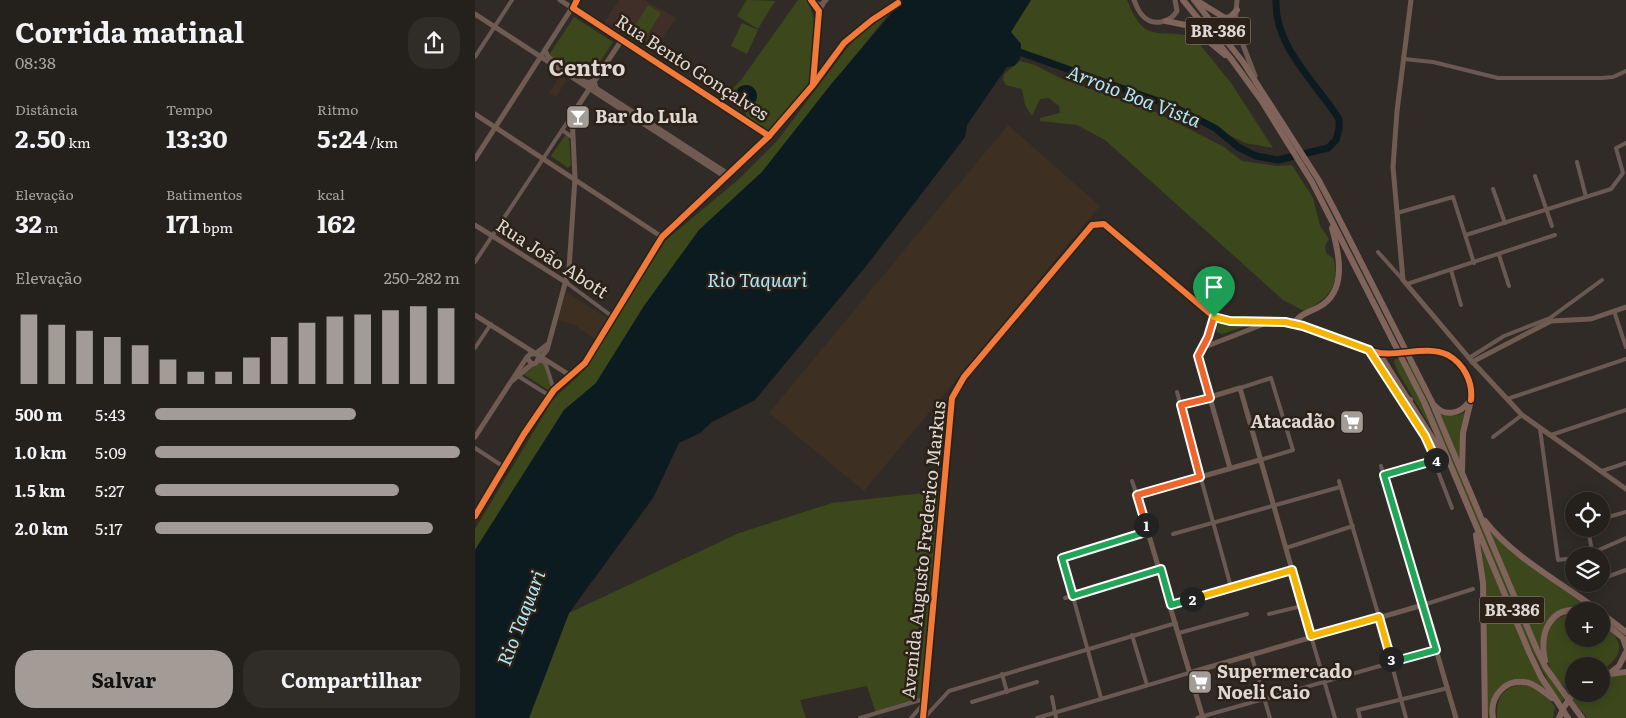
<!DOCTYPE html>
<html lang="pt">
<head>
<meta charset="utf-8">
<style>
	:root { --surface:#24201c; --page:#302d29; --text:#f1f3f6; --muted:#a3a3a3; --line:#413e3b; --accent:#a29b96 }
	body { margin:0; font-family:Literata,serif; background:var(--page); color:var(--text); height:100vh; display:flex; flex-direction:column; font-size:19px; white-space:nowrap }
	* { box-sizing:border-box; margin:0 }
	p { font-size:16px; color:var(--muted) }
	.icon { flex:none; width:28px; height:28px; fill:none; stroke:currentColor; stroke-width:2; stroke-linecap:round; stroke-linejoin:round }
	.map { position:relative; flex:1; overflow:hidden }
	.sheet { display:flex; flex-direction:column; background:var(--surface); width:475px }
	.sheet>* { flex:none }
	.controls { position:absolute; left:1090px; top:492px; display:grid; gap:10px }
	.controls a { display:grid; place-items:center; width:45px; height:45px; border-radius:50%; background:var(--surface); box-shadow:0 2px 12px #0003,0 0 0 1px var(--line); font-size:25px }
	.pin { position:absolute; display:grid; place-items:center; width:42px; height:42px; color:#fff; margin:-51px -21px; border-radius:50% 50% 50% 0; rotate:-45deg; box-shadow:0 0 5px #0007 }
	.pin .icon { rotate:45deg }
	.km { position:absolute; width:25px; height:25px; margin:-12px; border-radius:50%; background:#222; color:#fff; font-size:14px; line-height:25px; text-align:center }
	.round { display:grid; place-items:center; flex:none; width:52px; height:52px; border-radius:20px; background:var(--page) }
	.overview { display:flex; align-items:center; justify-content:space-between; height:85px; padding:0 15px }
	h1 { font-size:28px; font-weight:700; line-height:38px }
	.figures { display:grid; grid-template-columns:repeat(3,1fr); gap:8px; height:85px; padding:5px 15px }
	.figures div { display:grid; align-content:center }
	.figures b { font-size:25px; font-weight:700 }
	.figures small { font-size:14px; font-weight:400 }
	.figures p { font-size:14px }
	.chart { height:140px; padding:10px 15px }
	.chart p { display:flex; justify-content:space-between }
	.chart svg { width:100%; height:90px; margin-top:5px; stroke:var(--accent); stroke-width:6 }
	.primary-button { display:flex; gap:10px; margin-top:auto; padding:10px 15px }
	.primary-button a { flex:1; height:58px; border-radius:20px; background:var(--accent); color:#111; font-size:20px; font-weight:700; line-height:58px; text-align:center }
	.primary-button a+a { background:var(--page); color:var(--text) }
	ul { padding:0 15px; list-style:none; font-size:16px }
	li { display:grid; grid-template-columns:80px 60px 1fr; align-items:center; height:38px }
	li i { height:12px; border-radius:6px; background:var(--accent) }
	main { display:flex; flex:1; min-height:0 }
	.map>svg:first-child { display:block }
	.built { fill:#3e2f23 }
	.education { fill:#402e29 }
	.green { fill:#3c481b }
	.water { fill:#0c1b1f }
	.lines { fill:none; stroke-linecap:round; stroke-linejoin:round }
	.river { stroke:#0c1b1f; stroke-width:7 }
	.street { stroke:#6a5953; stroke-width:4 }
	.secondary { stroke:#705b53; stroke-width:5 }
	.highway { stroke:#80645b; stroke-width:6 }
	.cycleway-casing { stroke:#2b2117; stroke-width:9 }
	.cycleway { stroke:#f17a3a; stroke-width:6 }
	.split-1-casing { stroke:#fff; stroke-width:10 }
	.split-2-casing { stroke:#fff; stroke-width:10 }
	.split-3-casing { stroke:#fff; stroke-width:10 }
	.split-4-casing { stroke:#fff; stroke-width:10 }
	.split-5-casing { stroke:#fff; stroke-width:10 }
	.split-1 { stroke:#f0652b; stroke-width:6 }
	.split-2 { stroke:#22a559; stroke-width:6 }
	.split-3 { stroke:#f5b400; stroke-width:6 }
	.split-4 { stroke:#22a559; stroke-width:6 }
	.split-5 { stroke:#f5b400; stroke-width:6 }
	.labels { text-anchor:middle; stroke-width:5; stroke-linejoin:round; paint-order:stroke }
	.shield { fill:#2b2117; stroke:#a9a19a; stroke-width:1 }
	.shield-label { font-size:16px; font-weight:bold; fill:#dfd8d2 }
	.street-label { font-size:18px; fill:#dfd8d2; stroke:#2b2117 }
	.poi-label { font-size:18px; font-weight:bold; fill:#dfd8d2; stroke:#2b2117; text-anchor:start }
	.water-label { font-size:19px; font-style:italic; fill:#aee8f8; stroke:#2b2117 }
	.district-label { font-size:22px; font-weight:bold; fill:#dfd8d2; stroke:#2b2117 }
</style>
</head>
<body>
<main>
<section class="sheet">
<div class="overview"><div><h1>Corrida matinal</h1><p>08:38</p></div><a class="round"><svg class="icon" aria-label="share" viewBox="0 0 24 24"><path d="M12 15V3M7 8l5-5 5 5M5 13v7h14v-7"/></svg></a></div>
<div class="figures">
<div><p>Distância</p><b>2.50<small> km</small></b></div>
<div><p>Tempo</p><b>13:30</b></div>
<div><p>Ritmo</p><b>5:24<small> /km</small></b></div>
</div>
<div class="figures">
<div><p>Elevação</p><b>32<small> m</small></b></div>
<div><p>Batimentos</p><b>171<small> bpm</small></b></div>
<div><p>kcal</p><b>162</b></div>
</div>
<div class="chart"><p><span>Elevação</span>250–282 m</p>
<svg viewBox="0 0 160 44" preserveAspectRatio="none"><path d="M5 44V10M15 44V15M25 44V18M35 44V21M45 44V25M55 44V32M65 44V38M75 44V38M85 44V31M95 44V21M105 44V14M115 44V11M125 44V10M135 44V8M145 44V6M155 44V7"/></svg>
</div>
<ul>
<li><b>500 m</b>5:43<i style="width:66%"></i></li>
<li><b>1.0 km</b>5:09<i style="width:100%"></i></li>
<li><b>1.5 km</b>5:27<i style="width:80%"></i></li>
<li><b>2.0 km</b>5:17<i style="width:91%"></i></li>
</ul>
<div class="primary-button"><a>Salvar</a><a>Compartilhar</a></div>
</section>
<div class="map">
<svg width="1151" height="718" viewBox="0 0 1151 718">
	<rect width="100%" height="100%" fill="#302b26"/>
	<g class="built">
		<polygon points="85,76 92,80 81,97 74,93"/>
		<polygon points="533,125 625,206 389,491 294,413"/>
		<polygon points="91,292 132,318 120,339 103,328 103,326 83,320"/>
	</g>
	<polygon class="education" points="144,0 170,0 201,18 178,53 129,22"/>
	<g class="green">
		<polygon points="272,0 300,1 283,29 262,16"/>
		<polygon points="323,0 333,0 339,19 334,84 294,132 271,117 271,113 248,98 266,80"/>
		<path d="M556,0H652C670,44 679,29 718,36L756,83L798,148L770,143L683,99L545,52L546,44L536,32Z"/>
		<polygon points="173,5 186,13 171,37 158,29"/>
		<path d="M408,16H412L287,172L224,230L169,306L121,383L89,410L0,550V529L77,401C90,386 106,377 116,360L115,359L191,240L264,179L302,141L372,48L390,28Z"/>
		<polygon points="99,17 138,42 113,80 74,55"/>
		<polygon points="267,23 283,30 272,54 256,46"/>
		<path d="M545,61L560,65L585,78L683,113L749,147L767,161L802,166L817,165L838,198L845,226L854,239L850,246L851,253L858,258C867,284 852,301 829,311L808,300L630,140L602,125L565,121V118L585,113L584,106L574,98L565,99L557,116L550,105L547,89L531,85L528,80L529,74Z"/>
		<polygon points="91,134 94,137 96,165 93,168 76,156"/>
		<polygon points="749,321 774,324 774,325 747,334 742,332 741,326"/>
		<polygon points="920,359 925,359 931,369 964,442 923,372 919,362"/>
		<polygon points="65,361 69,364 76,386 73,390 48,374"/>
		<polygon points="935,361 1077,681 1090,698 1085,704 1054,645 932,362"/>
		<path d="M962,409C973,415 982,419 992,410L985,443L984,463Z"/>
		<polygon points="467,491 449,699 401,713 392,686 325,700 331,718 54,718 94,613 264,533 357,503"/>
		<path d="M1013,531L1022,538L1123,611C1116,611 1111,607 1104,607C1072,606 1067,626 1065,652Z"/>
		<path d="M1006,543L1072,691C1054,675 1046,681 1025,688L1017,718H1014L1012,703L1011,592Z"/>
		<path d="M1099,613V639H1126V622C1148,640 1151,653 1129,669L1126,670V666H1099V684L1092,688C1072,678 1064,641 1077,623C1082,617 1091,615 1099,613Z"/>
		<polygon points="1151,673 1151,718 1112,718 1097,699 1101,694 1126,694 1126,678"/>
		<path d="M1046,684C1060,687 1072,695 1080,707L1078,718H1022C1021,699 1026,689 1046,684Z"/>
	</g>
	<g class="water">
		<polygon points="428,0 556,0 536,32 546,44 545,59 539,66 532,67 492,125 490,137 392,265 280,400 237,422 225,433 204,443 178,498 94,613 54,718 0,718 0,550 89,410 121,383 169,306 224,230 287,172 357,83"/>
		<circle cx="271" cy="96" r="11"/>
	</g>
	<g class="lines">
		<path class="river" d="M539,50L697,106L740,128L763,147L781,156L803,160L853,148L861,140L864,129V119C841,82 799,47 801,0"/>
		<g class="street">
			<polyline points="0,57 37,0"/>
			<polyline points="929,59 958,62 1023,78 1126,78 1138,77 1151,71"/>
			<path d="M339,84C365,47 383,26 423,3"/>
			<polyline points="87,130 97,137"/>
			<polyline points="1102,162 1111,197"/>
			<polyline points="1060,176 1077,226"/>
			<polyline points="1018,189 1030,223"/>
			<polyline points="922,213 978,197 999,263"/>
			<polyline points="991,235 1136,189 1148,173 1141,148 1151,143"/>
			<polyline points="903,252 928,280"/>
			<polyline points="1024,255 1034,286"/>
			<polyline points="0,262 97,115"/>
			<polyline points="976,270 986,305"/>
			<polyline points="92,283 138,317"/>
			<polyline points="932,284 1080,235"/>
			<polyline points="1139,311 1151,347"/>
			<polyline points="0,348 16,324"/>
			<polyline points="894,350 950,436 961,459 962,462 959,461 977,508"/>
			<polyline points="994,358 1029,336 1075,318 1127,280"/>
			<polyline points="62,361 68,361 71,365 79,390"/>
			<polyline points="43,376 75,396"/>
			<polyline points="765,388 796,378 818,450 785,460"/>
			<polyline points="702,392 756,587"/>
			<polyline points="1032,399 1151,359"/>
			<polyline points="706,405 735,397"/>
			<polyline points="1065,429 1083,560 1099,558"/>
			<polyline points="1076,435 1151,410"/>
			<polyline points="1018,437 1047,415"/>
			<polyline points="0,448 29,467"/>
			<polyline points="906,466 948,605 998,589"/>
			<polyline points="1127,471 1151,463"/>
			<polyline points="909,475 959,461"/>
			<polyline points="657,481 662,495"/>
			<polyline points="864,481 904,617 931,718"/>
			<path d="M0,516C24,477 60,401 96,376"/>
			<polyline points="1126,519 1151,512"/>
			<polyline points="1113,529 1118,556"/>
			<polyline points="698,534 865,487"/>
			<polyline points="811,548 878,526"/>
			<polyline points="1110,556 1151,538"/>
			<polyline points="587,557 626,698"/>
			<polyline points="587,558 674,531"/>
			<polyline points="1126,579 1151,570"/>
			<polyline points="1107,585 1111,584"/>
			<polyline points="590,598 685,569"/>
			<polyline points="696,605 817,570"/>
			<polyline points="794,614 827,606"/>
			<polyline points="704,633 772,614"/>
			<polyline points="657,635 672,685"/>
			<polyline points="836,636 860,718"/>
			<polyline points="776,654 795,718"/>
			<polyline points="527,674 532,692"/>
			<polyline points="577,697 581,718"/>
			<polyline points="497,702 562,682"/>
			<polyline points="385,718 449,699"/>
			<polyline points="436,718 449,703"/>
			<polyline points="449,718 474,691 701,623"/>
			<polyline points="562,718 714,673"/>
			<polyline points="722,718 961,650"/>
			<polyline points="885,718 883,710 973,688"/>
		</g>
		<g class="secondary">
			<polyline points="85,0 294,136"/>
			<path d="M659,0C661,5 663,11 667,15C677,27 695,23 702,11L700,0"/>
			<polyline points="762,0 760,24 780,76"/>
			<polyline points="936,0 922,111 918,167 928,280 994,358 1047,415 1151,489"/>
			<polyline points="338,3 346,5 351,0"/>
			<polyline points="0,14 252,178"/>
			<polyline points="70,50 73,57 112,83 119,81 121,88 255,175"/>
			<polyline points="0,114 187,237"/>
			<polyline points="0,159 102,0"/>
			<polyline points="0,225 92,283"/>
			<polyline points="0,315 96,376 105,369 187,237 294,136 338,85 344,11 348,4"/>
			<polyline points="739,317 733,337 723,356 755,468"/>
			<polyline points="727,348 789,324"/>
			<polyline points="63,359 61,363 57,364 52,358 55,354 60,354 73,344"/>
			<polyline points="63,360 72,350 94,269 100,178 97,115 146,41"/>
			<polyline points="997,362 1076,321 1116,319 1151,307"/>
			<polyline points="38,380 57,364"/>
			<polyline points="735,397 765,388 836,636"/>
			<polyline points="0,437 52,357"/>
			<polyline points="714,673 948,605 981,718"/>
			<path d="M448,718L477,398L489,377L617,225L629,224L739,317C768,324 797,318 826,325C853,332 877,348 905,353C927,356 952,345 973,355C989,364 998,382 996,400"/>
			<polyline points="728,718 662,495 785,460"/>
		</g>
		<g class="highway">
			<polyline points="708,0 757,60 786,100 837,182 949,402 1054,652 1066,677 1093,718"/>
			<polyline points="719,0 768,62 843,179 858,207 957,402 1062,650 1071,668 1107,718"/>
			<polyline points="724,2 750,18 755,17 762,10"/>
			<polyline points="691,21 715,26 750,55"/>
			<path d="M819,324C824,314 835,312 844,307C873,291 864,253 857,228"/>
			<polyline points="904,353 968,455"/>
			<polyline points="923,394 935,400"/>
			<path d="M960,406C970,417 985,414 994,402"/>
			<polyline points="987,470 988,433 996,400"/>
			<path d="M1010,521C1039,558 1087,583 1124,611"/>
			<polyline points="1001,535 1008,583 1010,718"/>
			<polyline points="1126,613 1151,632"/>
			<polyline points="1126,620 1148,638 1151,647"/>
			<path d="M1070,661C1064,632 1075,604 1110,611"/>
			<polyline points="1135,673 1144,666 1151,652"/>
			<polyline points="1126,675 1151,672"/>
			<path d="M1018,718C1014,696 1031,677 1054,683C1063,686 1070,693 1077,698"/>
			<polyline points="1084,718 1089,707 1099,692"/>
		</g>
		<defs>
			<g id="cycleway">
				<polyline points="102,0 98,8 294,136"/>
				<polyline points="336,0 344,11 338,83"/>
				<polyline points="0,516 49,434 79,390 110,363 187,237 294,136 338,85 369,43 397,20 423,3"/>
				<path d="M448,718L477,398L489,377L617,225L629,224L739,317C768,324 797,318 826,325C853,332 877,348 905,353C927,356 952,345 973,355C989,364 998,382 996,400"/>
			</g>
		</defs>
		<use href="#cycleway" class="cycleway-casing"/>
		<use href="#cycleway" class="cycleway"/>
	</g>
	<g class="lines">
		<defs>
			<polyline id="split-1" points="671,525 662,495 725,477 706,405 735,398 723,356 733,337 739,317"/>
			<polyline id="split-2" points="671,525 674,531 587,558 598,596 686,569 696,605 717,599"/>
			<polyline id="split-3" points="717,599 817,570 836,636 904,617 916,659"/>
			<polyline id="split-4" points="916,659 917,662 961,650 909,475 961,460"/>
			<polyline id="split-5" points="739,317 755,321 810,322 828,326 894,350 950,436 961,460"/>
		</defs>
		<use href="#split-1" class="split-1-casing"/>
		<use href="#split-2" class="split-2-casing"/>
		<use href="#split-3" class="split-3-casing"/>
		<use href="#split-4" class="split-4-casing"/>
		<use href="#split-5" class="split-5-casing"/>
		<use href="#split-1" class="split-1"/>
		<use href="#split-2" class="split-2"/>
		<use href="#split-3" class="split-3"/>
		<use href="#split-4" class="split-4"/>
		<use href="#split-5" class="split-5"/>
	</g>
	<defs>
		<symbol id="bar-square" viewBox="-11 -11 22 22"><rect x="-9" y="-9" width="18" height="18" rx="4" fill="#a29b96" stroke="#2b2117"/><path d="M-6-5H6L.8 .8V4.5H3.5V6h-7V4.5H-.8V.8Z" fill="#fff"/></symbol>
		<symbol id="supermarket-square" viewBox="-11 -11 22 22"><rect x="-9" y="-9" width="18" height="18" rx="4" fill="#a29b96" stroke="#2b2117"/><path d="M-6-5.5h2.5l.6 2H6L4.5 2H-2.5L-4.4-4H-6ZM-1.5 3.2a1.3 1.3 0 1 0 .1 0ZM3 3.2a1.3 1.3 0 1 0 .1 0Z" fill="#fff"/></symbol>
	</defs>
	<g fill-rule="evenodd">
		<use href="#bar-square" x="89" y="103" width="28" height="28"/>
		<use href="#supermarket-square" x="863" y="408" width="28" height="28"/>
		<use href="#supermarket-square" x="711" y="668" width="28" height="28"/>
	</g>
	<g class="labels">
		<g class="shield">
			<rect x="710.5" y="17.5" width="65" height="27" rx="4"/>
			<rect x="1004.5" y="596.5" width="65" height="27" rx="4"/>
		</g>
		<g class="shield-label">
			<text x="743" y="37">BR-386</text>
			<text x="1037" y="616">BR-386</text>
		</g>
		<g class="street-label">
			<text transform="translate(217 68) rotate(33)" y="6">Rua Bento Gonçalves</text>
			<text transform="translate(77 259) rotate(33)" y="6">Rua João Abott</text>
			<text transform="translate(449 550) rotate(-84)" y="6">Avenida Augusto Frederico Markus</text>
		</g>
		<g class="poi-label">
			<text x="120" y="123">Bar do Lula</text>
			<text x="860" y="428" text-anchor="end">Atacadão</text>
			<text x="742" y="678">Supermercado<tspan x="742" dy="21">Noeli Caio</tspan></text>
		</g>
		<g class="water-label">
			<text transform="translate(659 96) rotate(21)" y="7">Arroio Boa Vista</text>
			<text x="282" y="287">Rio Taquari</text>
			<text transform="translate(46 618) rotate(-69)" y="7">Rio Taquari</text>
		</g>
		<g class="district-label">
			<text x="112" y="76">Centro</text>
		</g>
	</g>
</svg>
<div class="controls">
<a><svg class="icon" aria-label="locate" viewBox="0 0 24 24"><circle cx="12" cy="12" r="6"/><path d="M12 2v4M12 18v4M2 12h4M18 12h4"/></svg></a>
<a><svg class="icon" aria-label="layers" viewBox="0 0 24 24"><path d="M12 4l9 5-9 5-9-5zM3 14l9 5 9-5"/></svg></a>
<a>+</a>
<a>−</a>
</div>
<div class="pin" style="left:739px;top:317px;background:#1e9e55"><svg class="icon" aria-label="arrive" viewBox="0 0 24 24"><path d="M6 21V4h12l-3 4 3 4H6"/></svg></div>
<b class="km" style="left:671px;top:525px">1</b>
<b class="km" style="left:717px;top:599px">2</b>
<b class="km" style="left:916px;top:659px">3</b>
<b class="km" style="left:961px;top:460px">4</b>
</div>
</main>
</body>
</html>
